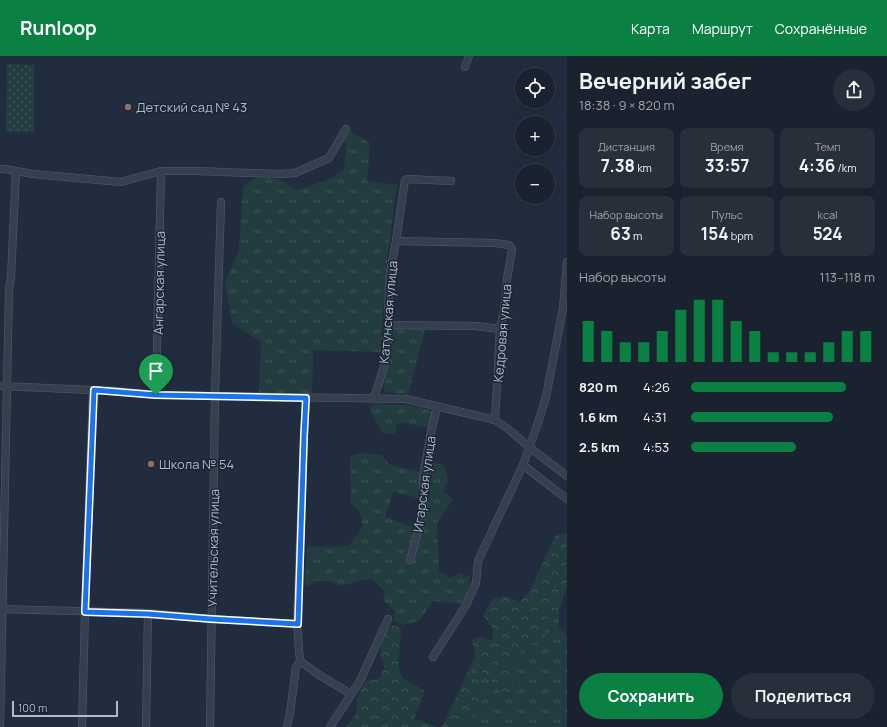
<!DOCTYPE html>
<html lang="ru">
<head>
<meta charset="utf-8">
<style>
	:root { --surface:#19222e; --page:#262f3a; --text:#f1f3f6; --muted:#9fa4aa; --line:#373f4a; --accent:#0b8043 }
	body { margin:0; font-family:Manrope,sans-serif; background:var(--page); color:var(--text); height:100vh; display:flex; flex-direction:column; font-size:15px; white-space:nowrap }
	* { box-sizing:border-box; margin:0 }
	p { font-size:13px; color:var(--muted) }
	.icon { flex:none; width:22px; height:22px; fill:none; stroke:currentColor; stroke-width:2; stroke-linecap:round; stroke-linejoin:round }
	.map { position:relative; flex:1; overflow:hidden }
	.side { display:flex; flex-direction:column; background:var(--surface); width:320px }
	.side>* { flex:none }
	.controls { position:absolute; left:515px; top:12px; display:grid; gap:8px }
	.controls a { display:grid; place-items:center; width:40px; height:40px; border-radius:50%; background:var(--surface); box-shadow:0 4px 16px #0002,0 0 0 1px var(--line); font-size:20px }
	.scale { position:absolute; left:12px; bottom:10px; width:106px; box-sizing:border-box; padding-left:4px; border:2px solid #b0bac9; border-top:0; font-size:11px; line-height:14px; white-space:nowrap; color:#b0bac9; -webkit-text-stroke:3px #1a2433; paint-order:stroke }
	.pin { position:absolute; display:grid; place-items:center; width:34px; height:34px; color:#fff; margin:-41px -17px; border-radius:50% 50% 50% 0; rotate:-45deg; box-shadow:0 0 4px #0007 }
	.pin .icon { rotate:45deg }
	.round { display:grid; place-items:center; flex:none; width:42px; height:42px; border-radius:21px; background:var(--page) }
	.headline { display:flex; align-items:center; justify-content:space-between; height:68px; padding:0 12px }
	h1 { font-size:22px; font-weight:700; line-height:30px }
	.stats { display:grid; grid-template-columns:repeat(3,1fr); gap:6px; height:68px; padding:4px 12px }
	.stats div { display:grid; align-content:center; border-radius:8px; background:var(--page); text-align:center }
	.stats b { font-size:17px; font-weight:700 }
	.stats small { font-size:11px; font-weight:400 }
	.stats p { font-size:11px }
	.chart { height:112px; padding:8px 12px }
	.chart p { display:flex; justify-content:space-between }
	.chart svg { width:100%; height:72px; margin-top:4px; stroke:var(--accent); stroke-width:6 }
	.cta { display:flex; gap:8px; margin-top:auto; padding:8px 12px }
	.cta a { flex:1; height:46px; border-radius:24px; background:var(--accent); color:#fff; font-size:16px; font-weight:700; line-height:46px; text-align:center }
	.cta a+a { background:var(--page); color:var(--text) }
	ul { padding:0 12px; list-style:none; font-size:13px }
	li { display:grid; grid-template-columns:64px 48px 1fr; align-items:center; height:30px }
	li i { height:10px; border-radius:5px; background:var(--accent) }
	header { display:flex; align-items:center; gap:24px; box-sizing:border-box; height:56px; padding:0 20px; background:var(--accent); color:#fff }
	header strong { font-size:19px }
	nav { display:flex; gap:22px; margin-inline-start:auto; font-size:14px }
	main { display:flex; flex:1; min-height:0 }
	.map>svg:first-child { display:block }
	.grass { fill:url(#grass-tufts) }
	.forest { fill:url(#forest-crowns) }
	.park { fill:url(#park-dots) }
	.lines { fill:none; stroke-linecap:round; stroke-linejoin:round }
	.street-casing { stroke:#535d6c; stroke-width:8 }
	.street { stroke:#353f4e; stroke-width:7 }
	.route-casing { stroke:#fff; stroke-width:8 }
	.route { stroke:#1a73e8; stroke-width:5 }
	.education-dot { fill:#8d6e63; stroke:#1a2433; stroke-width:1.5 }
	.labels { text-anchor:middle; stroke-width:3; stroke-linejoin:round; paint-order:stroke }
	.poi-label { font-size:13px; fill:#b0bac9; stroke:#1a2433; text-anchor:start }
	.street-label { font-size:13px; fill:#b0bac9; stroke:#1a2433 }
</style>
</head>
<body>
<header>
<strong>Runloop</strong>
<nav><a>Карта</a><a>Маршрут</a><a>Сохранённые</a></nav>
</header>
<main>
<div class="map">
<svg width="567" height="671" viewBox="0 0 567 671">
	<defs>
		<pattern id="grass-tufts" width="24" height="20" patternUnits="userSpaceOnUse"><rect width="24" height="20" fill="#233c3f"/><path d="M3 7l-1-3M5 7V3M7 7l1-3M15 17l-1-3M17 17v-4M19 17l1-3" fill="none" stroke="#405659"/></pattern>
		<pattern id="forest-crowns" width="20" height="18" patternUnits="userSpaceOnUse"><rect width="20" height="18" fill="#233c3f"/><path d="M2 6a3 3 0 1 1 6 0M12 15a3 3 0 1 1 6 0" fill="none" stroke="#405659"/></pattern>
		<pattern id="park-dots" width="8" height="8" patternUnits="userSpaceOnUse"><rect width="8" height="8" fill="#233c3f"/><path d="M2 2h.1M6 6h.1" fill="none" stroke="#405659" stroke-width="1.8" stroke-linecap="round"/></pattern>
	</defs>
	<rect width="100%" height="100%" fill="#212d3e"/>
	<g class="grass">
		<polygon points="351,76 370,87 367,125 397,129 385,220 381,296 313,294 312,339 259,337 261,286 232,267 225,227 239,194 243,130 260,120 283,125 296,134 330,123 344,114 346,94 344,79"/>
		<polygon points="392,272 425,273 408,339 385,336 382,328 388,308"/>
		<polygon points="376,348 408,349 433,355 430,372 404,367 397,368 395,378 383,377 370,355 371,349"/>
		<polygon points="361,397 381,399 390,409 417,415 420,417 418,442 393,436 385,461 416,472 427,445 427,420 432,406 444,409 448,425 443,436 453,443 437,468 439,515 450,522 460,517 470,521 467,540 461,548 433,545 420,564 412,567 403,569 394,565 395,555 383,544 385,536 372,523 362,524 340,530 329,525 315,525 308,531 305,525 307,490 320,491 349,490 363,470 360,456 351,448 350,400"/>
		<polygon points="559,554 559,571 567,579 567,671 460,671 480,656 483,631 469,613 476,600 478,611 499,634 515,641 509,611 545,565"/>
	</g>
	<g class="forest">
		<polygon points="567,477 567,530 559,554 545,565 545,590 527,588 509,611 516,641 499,634 478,611 472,584 479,581 492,584 493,573 483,559 493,543 506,540 520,546 530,534 547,497 556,479"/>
		<polygon points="392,569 401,572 400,591 398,610 403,622 425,635 414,663 438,671 346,671 356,658 358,639 367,624 371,623 375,624 379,622 384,613 384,608 380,601 380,596 385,577"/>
		<polygon points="469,613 483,631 480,656 460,671 442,671"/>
	</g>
	<polygon class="park" points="7,8 34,9 34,76 6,76"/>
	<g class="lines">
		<defs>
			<g id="street">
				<polyline points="465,11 469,0"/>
				<polyline points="0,113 5,113 33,118 121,126 161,115 196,115 280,118 295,117 329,102 346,73"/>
				<polyline points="396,185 495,187 509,189 511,191 512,194 507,223 504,255 500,273 495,364"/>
				<polyline points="388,269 476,270 500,273"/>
				<polyline points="0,330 115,335 156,339 406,343 495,364 507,372 529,391 567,420"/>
				<polyline points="156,339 161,115"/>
				<polyline points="374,342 385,307 388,269 389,222 396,185 405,124 407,123 451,125"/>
				<polyline points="523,409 567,443"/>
				<polyline points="410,504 421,465 424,447 423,421 431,376 437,351"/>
				<polyline points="0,553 148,557 211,563 297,568"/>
				<polyline points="433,601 466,549 476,527 478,505 523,409 538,367 546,341 563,252 567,206"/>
				<polyline points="300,605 319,619 351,638"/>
				<path d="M0,671C4,525 5,379 9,233L11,221L16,115"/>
				<polyline points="82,671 85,556 93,334"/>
				<polyline points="146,671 148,557"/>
				<polyline points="210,671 215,340 221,146"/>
				<polyline points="287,671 290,657 296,611 300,605 297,568 304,380 306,341"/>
				<polyline points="330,671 360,625 388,563"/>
			</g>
		</defs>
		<use href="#street" class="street-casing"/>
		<use href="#street" class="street"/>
	</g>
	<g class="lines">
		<defs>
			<polygon id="route" points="94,334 156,339 306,342 304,380 298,568 211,563 148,558 85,556"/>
		</defs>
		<use href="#route" class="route-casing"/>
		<use href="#route" class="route"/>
	</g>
	<g class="education-dot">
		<circle cx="128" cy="51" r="4"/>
		<circle cx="151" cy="408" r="4"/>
	</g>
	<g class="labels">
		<g class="poi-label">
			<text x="136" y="56">Детский сад № 43</text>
			<text x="159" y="413">Школа № 54</text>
		</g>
		<g class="street-label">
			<text transform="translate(159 227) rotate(-89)" y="5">Ангарская улица</text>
			<text transform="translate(388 256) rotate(-85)" y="5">Катунская улица</text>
			<text transform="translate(502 277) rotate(-85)" y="5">Кедровая улица</text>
			<text transform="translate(424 428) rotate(-82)" y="5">Игарская улица</text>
			<text transform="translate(213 492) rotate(-89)" y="5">Учительская улица</text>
		</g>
	</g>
</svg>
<div class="controls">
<a><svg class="icon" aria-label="locate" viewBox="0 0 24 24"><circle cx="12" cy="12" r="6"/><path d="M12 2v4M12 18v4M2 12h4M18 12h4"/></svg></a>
<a>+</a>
<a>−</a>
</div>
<div class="scale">100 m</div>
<div class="pin" style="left:156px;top:339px;background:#1e9e55"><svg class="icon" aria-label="arrive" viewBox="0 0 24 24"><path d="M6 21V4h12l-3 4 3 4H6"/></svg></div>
</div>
<section class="side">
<div class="headline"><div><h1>Вечерний забег</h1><p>18:38 · 9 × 820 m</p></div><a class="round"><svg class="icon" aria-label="share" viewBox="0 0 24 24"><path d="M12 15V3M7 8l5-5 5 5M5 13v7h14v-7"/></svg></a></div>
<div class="stats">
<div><p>Дистанция</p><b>7.38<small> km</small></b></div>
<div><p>Время</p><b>33:57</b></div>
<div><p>Темп</p><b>4:36<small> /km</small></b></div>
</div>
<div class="stats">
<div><p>Набор высоты</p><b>63<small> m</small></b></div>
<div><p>Пульс</p><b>154<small> bpm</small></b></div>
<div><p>kcal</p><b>524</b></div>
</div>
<div class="chart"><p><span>Набор высоты</span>113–118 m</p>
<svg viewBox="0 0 160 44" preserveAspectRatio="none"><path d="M5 44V19M15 44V25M25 44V32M35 44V32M45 44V25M55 44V12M65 44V6M75 44V6M85 44V19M95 44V25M105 44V38M115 44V38M125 44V38M135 44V32M145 44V25M155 44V25"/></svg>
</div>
<ul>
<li><b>820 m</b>4:26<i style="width:84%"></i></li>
<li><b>1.6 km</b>4:31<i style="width:77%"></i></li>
<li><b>2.5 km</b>4:53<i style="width:57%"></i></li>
</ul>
<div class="cta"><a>Сохранить</a><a>Поделиться</a></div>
</section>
</main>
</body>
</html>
